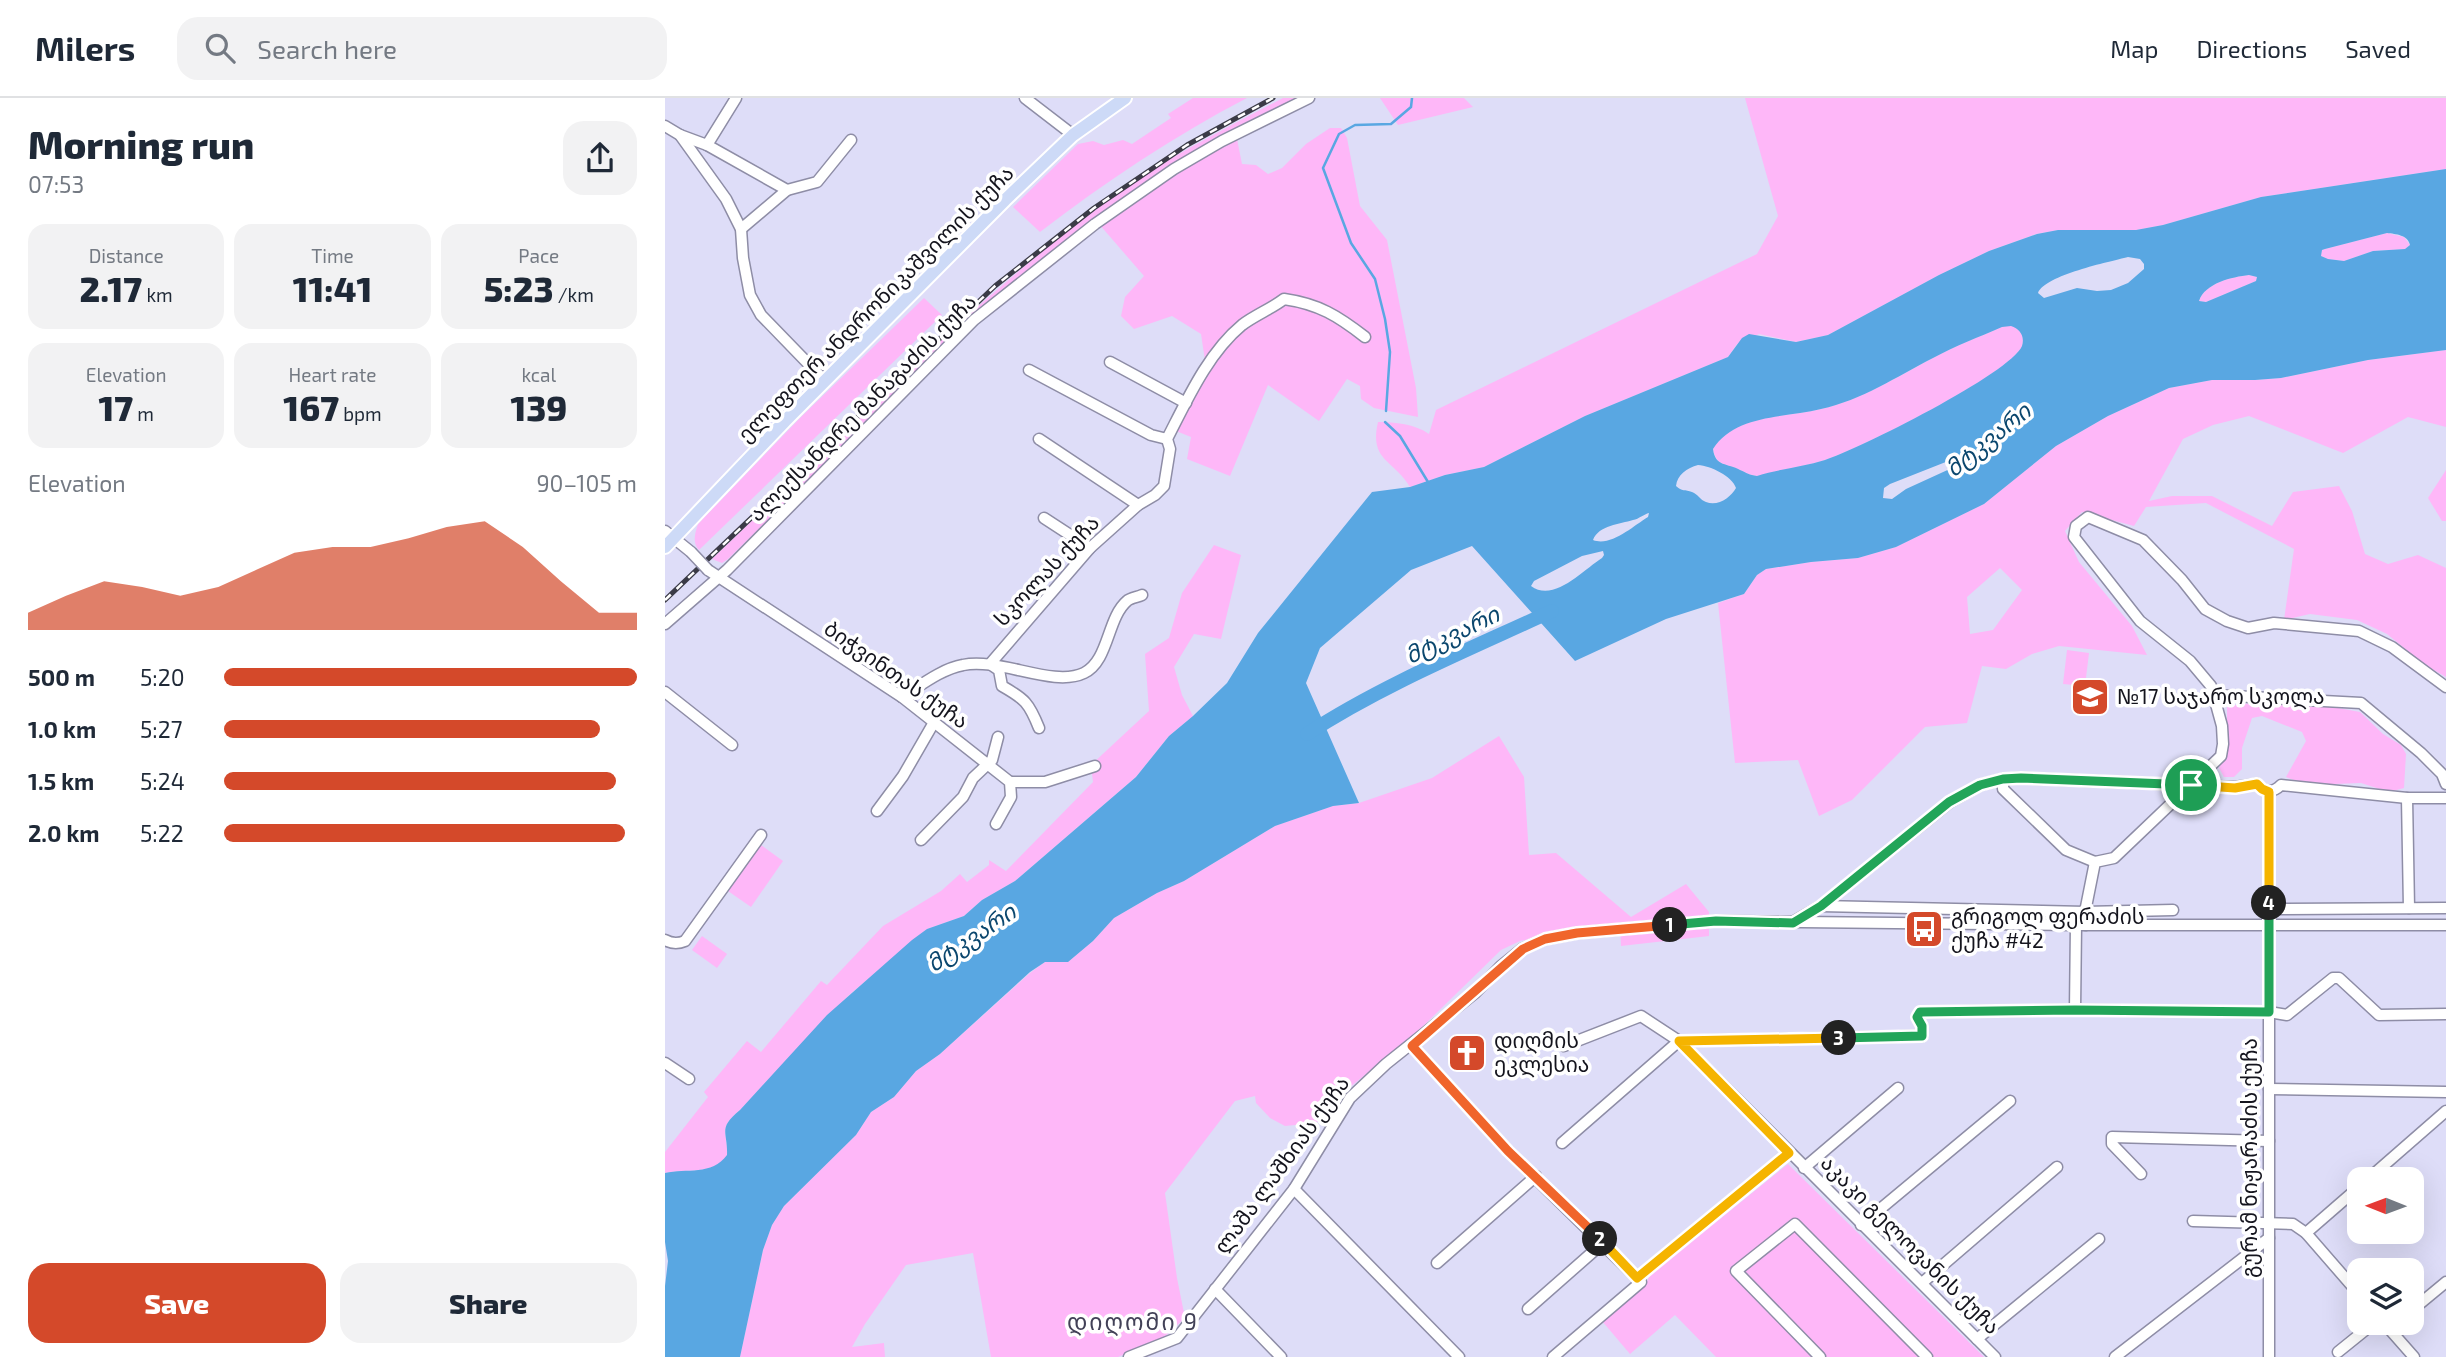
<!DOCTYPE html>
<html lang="en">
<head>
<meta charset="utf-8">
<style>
	:root { --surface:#fff; --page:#f2f2f3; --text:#1f2937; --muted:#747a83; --line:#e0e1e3; --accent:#d4492a }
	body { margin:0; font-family:"Exo 2","Noto Sans Georgian",sans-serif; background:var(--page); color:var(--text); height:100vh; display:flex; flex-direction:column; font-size:26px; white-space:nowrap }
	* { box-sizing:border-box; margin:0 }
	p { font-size:23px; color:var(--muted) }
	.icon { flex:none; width:38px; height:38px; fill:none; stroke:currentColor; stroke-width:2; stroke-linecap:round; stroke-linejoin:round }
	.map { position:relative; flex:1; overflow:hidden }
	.details { display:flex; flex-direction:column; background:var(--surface); width:665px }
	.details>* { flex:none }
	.needle { width:46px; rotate:271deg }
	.buttons { position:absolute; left:1682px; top:1069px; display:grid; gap:14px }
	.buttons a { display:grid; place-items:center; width:77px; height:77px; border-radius:14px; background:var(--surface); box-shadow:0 7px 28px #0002; font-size:35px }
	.pin { position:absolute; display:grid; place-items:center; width:60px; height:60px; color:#fff; margin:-30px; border:4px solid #fff; border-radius:50%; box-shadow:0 2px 7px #0007 }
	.km { position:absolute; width:35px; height:35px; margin:-18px; border-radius:50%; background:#222; color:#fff; font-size:19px; line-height:35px; text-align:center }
	.round { display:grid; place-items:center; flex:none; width:74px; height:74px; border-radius:21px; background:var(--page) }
	.summary { display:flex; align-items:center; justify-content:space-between; height:119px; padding:0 28px }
	h1 { font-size:38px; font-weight:800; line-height:52px }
	.metrics { display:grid; grid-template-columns:repeat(3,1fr); gap:10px; height:119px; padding:7px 28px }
	.metrics div { display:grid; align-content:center; border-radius:18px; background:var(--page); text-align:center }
	.metrics b { font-size:35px; font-weight:800 }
	.metrics small { font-size:19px; font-weight:400 }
	.metrics p { font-size:19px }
	.chart { height:196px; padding:14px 28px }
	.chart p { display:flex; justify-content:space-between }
	.chart svg { width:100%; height:126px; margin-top:7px; fill:var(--accent); opacity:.7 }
	.action { display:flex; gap:14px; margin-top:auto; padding:14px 28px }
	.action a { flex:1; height:80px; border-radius:21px; background:var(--accent); color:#fff; font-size:28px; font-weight:800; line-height:80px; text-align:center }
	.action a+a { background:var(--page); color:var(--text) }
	ul { padding:0 28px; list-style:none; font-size:23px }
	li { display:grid; grid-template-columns:112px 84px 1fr; align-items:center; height:52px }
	li i { height:18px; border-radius:9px; background:var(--accent) }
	header { display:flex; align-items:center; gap:42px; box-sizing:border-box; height:98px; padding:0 35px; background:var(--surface); border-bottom:2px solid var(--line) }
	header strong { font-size:33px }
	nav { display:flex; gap:38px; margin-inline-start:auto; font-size:24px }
	.search { width:490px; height:63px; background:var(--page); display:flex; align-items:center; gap:18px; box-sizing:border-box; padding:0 24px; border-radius:21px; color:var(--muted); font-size:26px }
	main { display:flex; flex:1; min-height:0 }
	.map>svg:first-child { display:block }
	.green { fill:#feb7f8; fill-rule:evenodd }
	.water { fill:#59a7e2; fill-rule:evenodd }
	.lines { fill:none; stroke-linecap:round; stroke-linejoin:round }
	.stream { stroke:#59a7e2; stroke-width:2.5 }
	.river { stroke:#59a7e2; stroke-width:14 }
	.minor-casing { stroke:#8e8da6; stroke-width:13 }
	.major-casing { stroke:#fff; stroke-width:16 }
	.minor { stroke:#fff; stroke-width:10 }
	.major { stroke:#cddaf7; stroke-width:12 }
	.rail-casing { stroke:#3b3b47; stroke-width:5 }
	.rail { stroke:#fff; stroke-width:2.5; stroke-dasharray:8; stroke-linecap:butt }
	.minor-bridge-casing { stroke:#8e8da6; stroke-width:13; stroke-linecap:butt }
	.minor-bridge { stroke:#fff; stroke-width:10 }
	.split-1-casing { stroke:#fff; stroke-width:14 }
	.split-2-casing { stroke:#fff; stroke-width:14 }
	.split-3-casing { stroke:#fff; stroke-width:14 }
	.split-4-casing { stroke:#fff; stroke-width:14 }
	.split-5-casing { stroke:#fff; stroke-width:14 }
	.split-1 { stroke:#22a559; stroke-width:9 }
	.split-2 { stroke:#f0652b; stroke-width:9 }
	.split-3 { stroke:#f5b400; stroke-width:9 }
	.split-4 { stroke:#22a559; stroke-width:9 }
	.split-5 { stroke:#f5b400; stroke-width:9 }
	.labels { text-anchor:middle; stroke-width:7; stroke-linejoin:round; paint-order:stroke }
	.street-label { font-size:21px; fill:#14141d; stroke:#fff }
	.poi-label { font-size:21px; fill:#14141d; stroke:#fff; text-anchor:start }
	.water-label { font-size:23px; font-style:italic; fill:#0b476e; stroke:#fff }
	.neighbourhood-label { font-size:23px; letter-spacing:2px; fill:#424157; stroke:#fff }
</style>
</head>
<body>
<header>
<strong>Milers</strong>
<div class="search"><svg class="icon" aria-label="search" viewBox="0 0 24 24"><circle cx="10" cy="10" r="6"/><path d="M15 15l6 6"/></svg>Search here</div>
<nav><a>Map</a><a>Directions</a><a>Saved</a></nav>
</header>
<main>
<section class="details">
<div class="summary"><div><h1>Morning run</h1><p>07:53</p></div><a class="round"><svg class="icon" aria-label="share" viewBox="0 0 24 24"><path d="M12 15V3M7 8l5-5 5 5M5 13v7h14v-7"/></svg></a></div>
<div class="metrics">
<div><p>Distance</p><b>2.17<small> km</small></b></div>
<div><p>Time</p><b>11:41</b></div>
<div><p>Pace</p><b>5:23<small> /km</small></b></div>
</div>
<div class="metrics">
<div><p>Elevation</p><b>17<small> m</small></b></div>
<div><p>Heart rate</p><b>167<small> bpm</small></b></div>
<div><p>kcal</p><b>139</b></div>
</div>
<div class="chart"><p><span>Elevation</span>90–105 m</p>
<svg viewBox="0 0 160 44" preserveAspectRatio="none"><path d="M0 44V38L10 32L20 27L30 29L40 32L50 29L60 23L70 17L80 15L90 15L100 12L110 8L120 6L130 15L140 27L150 38L160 38V44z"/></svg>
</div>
<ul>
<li><b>500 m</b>5:20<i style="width:100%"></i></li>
<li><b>1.0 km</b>5:27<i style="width:91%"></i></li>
<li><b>1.5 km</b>5:24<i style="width:95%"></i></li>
<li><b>2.0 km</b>5:22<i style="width:97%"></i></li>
</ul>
<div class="action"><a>Save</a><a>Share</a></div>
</section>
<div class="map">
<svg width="1781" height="1259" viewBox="0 0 1781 1259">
	<rect width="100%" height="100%" fill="#deddf8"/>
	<g class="green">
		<path d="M528,0H582C509,38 440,84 375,134L348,109L413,46L428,43L439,47L458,42L467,46L506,20L503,16Z"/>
		<path d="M618,0H637L455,103L383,156L310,219L63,461L57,465L47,461C177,337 303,205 449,98C501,60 561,30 618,0Z"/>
		<polygon points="715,0 799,0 808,9 733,27"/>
		<path d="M1080,0H1781V71L1596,99L1498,127L1471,132H1393L1371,136L1324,153L1274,177L1163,237L1131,244L1094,236L1072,246L1063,259L920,318L819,369L780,377L745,389C728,361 704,363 713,324C730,324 750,326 764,336L771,312L1092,156L1113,118Z"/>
		<polygon points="665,30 676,30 682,40 695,108 722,142 751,290 753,319 709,310 696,301 695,288 682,281 654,323 603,287 565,378 522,361 526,339 511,333 522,308 542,276 536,236 507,218 469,231 456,218 460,199 479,178 434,126 558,47 572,41 577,66 591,67 603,76 617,70 641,46"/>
		<polygon points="1722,135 1739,139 1745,147 1740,151 1708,153 1679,163 1663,161 1656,158 1657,152 1660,151"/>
		<path d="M1584,177L1592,179L1591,183L1541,204L1534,203C1540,185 1567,179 1584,177Z"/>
		<path d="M259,200L277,217L34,452C27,445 30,435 33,426L136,319Z"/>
		<path d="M1346,227C1355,231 1360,238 1357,248C1347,275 1192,352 1160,362C1138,369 1114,372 1092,378C1084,377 1082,375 1075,372C1063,366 1051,369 1048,351C1070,316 1119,320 1156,311C1196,302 1232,279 1268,260C1290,248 1314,239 1337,229Z"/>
		<path d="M1781,252V329L1743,319L1678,355L1584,318L1548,327L1518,341L1484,403L1507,398H1547L1607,428L1628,394L1674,388L1687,413L1700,456L1723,466L1753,457L1781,470V579L1760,567L1722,536L1692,522L1645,516L1619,522L1629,451L1541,405L1481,409L1469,428L1417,414L1400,433L1414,464L1467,528L1482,557L1394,548L1367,556L1341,571L1317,568L1302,625L1260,629L1187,702L1154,718L1133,662L1070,665L1053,505L1079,496L1092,477L1101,471L1146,464L1193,460L1231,449L1319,406L1391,348L1443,318L1504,290L1547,282H1590L1616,280L1703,262ZM1335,470L1357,492L1328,532L1305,536L1302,499Z"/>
		<polygon points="1781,372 1781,423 1777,423 1763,400"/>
		<path d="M549,447L576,457L556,541L529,536L509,569L517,597L528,618L504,638L471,679L350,783L317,802L299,818L262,831L183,898L75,1012C52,1031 63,1033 62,1058C47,1078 21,1070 0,1075V1054L43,999L39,994L82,943L96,954L156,883L162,887L218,828L276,793L295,776L302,784L324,767V762L341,773L428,684L426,667L484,613L480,556L504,540L517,495Z"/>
		<polygon points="1402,552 1424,555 1420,588 1398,586"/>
		<polygon points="1624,601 1695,614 1718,636 1736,647 1741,656 1739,690 1724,694 1696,685 1641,687 1621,679 1641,643 1637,634 1597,618 1587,620 1577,650 1577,671 1569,679 1559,679 1554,670 1562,652 1562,608"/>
		<polygon points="834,638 859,679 864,757 891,755 966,819 1021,786 1044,814 1044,838 956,848 955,826 929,829 855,843 836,852 750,936 684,990 663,1017 650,1025 620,1028 605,1020 591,1005 590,998 570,1003 500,1095 512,1180 520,1220 499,1239 453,1259 326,1259 308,1155 241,1167 200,1226 187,1249 219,1245 220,1259 75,1259 98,1152 107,1127 119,1108 191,1037 206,1014 229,999 251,973 275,956 365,875 380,864 403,864 428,843 449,820 492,795 519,783 610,728 668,708 694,705 767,680"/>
		<polygon points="96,747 118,763 86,809 63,793"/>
		<polygon points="37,838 62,856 52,870 27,852"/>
		<polygon points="1123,1066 1319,1259 1051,1259 1010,1217 965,1256 937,1223 981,1186 985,1177"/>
	</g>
	<path class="water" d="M1781,71V252L1703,262L1616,280L1590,282H1547L1504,290L1443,318L1391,348L1319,406L1231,449L1193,460L1146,464L1101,471L1092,477L1079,496L1001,521L910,563L807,448L746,472L655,550L641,585L694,705L668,708L610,728L519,783L492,795L449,820L428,843L403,864H380L365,874L275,956L251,973L229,999L206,1014L191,1037L119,1108L107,1127L98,1152L75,1259H0V1188L3,1163L0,1144V1075C21,1070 47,1078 62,1057C63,1033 52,1031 75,1012L162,917L247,842L262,831L299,818L317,802L350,783L471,679L504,638L528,618L562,585L593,535L707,394L745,389L780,377L819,369L920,318L1063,259L1077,240L1084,236L1131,244L1163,237L1274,177L1324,153L1372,136L1393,132H1471L1498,127L1596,99ZM1722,135C1731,136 1743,137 1745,147L1740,151L1708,153L1679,163L1663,161L1656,158L1657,152L1660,151ZM1463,159L1475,161L1479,166V171L1463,185L1446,192L1432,193L1412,190L1379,200L1373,195C1380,177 1444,164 1463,159ZM1584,177L1592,179L1591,183L1541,204L1534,203C1540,185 1567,179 1584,177ZM1346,228C1355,231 1360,238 1357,248C1346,275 1192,352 1160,362C1138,369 1114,371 1092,378C1084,377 1082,375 1075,372C1063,365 1050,369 1048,351C1070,316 1120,320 1156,311C1197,302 1231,279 1268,260C1290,248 1314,239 1337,229ZM1301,356L1303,362L1300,364L1241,391L1227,401L1218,400L1219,390L1225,386ZM1033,367C1046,368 1067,378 1071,390C1066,399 1053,409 1041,404C1035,402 1033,396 1027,394C1020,391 1017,394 1011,388C1012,377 1022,370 1033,367ZM984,415L983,419C968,428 946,449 928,442C934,427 955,426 968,422C974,421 979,416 984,415ZM938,453L939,457L937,460C918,472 889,505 866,488L869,483L917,458Z"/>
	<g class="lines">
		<g class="stream">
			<polyline points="721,313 725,254 720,221 710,181 686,145 658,70 674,36 690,27 726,26 746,9 747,0"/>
			<polyline points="720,324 735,338 763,384"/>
		</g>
		<path class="river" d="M642,636C717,587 805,551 887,513"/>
		<defs>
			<g id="minor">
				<polyline points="360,0 408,37"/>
				<polyline points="0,28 15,37 61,101 76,131 78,160 85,197 96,217 160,283"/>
				<polyline points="15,37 42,47 122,92"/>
				<polyline points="42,47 71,0"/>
				<polyline points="76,131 122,92 152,84 186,42"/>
				<polyline points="445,264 521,305"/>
				<polyline points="364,272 486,337 502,341"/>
				<polyline points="374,341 473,407"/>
				<polyline points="379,420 425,450"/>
				<polyline points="0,433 26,454"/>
				<polyline points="43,472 237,599 345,684 346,699 331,726"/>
				<polyline points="0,526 62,472 309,222 430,126 509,71 557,43 644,0"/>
				<polyline points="0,594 67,647"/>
				<polyline points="1550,597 1696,605 1756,655 1777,676 1781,686"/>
				<path d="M237,599C255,588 276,571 298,567C334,559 388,590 419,575C444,563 442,520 462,503C465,500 473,499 477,497"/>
				<path d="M374,630C364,605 360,601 337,588L334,572L325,566L425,450L473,407L490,397L499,388L505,351L502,341C522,302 543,255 577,227C590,217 606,211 619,201C654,206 673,218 700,239"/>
				<polyline points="1338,681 1338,691 1401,752 1430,764"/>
				<polyline points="345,684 380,684 430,668"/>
				<polyline points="1604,694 1604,1259"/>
				<polyline points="1742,700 1744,810"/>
				<polyline points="212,713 238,678 268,626"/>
				<polyline points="256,742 298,699 308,680 327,662 333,639"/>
				<polyline points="1156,808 1420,814 1508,812"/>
				<polyline points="1604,811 1781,810"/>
				<path d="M1128,824L1156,808L1285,704L1315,687L1338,681L1356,680L1570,689L1592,686C1600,695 1608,695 1616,687L1742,700H1781"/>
				<polyline points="1421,827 1420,814 1430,764 1449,760 1556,658 1558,646 1557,628 1546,588 1525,563 1475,523 1409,439 1411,428 1423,419 1478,442 1517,482 1540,511 1562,523 1583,530 1609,525 1694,533 1727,549 1781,589"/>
				<path d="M0,842C7,846 13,846 20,843L96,737"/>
				<polyline points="1410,912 1411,827"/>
				<polyline points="747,948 843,1053 976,1184 888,1259"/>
				<polyline points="899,948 976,918 1014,943 1330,1259"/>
				<polyline points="0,965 24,981"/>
				<polyline points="1604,991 1781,994"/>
				<polyline points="897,1045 1014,943 1257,938 1257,928 1252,919 1256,914 1410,912 1604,914 1622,917 1668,880 1674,880 1714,917 1781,916"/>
				<polyline points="1139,1070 1233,990"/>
				<polyline points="1476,1076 1447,1046 1447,1039 1604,1043"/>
				<polyline points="1702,1082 1781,1013"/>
				<polyline points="629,1091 794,1259"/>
				<polyline points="1528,1123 1628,1126 1641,1135 1694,1196"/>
				<polyline points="1196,1127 1345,1003"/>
				<polyline points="1641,1135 1694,1089"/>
				<polyline points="772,1165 871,1078"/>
				<polyline points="972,1180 1124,1055"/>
				<polyline points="1257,1185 1392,1069"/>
				<polyline points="550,1191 616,1259"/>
				<polyline points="863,1211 938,1145"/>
				<polyline points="1746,1213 1781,1184"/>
				<polyline points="1719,1225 1749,1259"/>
				<polyline points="1312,1241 1434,1141"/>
				<polyline points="1673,1254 1709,1225"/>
				<polyline points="464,1259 512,1240 629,1091 685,1000 721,966 810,895 836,868 857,851 880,841 912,835 1051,823 1411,827 1781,827"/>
				<polyline points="1155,1259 1071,1173 1130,1126 1262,1259"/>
				<polyline points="1450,1259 1604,1140"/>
			</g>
			<polyline id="major" points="0,449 120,323 340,102 408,37 460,0"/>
		</defs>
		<use href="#minor" class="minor-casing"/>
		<use href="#major" class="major-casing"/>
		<use href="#minor" class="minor"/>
		<use href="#major" class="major"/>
		<defs>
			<polyline id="rail" points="0,502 330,188 429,110 522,47 608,0"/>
		</defs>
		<use href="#rail" class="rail-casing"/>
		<use href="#rail" class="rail"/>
		<defs>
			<polyline id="minor-bridge" points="26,454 43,472"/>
		</defs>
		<use href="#minor-bridge" class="minor-bridge-casing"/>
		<use href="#minor-bridge" class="minor-bridge"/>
	</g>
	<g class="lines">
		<defs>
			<polyline id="split-1" points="1005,827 1051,823 1128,825 1156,808 1284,704 1315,687 1338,681 1356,680 1526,687"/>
			<polyline id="split-2" points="935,1141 843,1053 747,948 858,851 880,841 912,835 1005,827"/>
			<polyline id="split-3" points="935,1141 972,1180 1124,1055 1014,943 1174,940"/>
			<polyline id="split-4" points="1174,940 1257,938 1257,928 1252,919 1255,914 1410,912 1604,914 1604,805"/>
			<polyline id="split-5" points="1526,687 1570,690 1592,686 1597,691 1604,694 1604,805"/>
		</defs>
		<use href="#split-1" class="split-1-casing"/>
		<use href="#split-2" class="split-2-casing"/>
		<use href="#split-3" class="split-3-casing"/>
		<use href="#split-4" class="split-4-casing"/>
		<use href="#split-5" class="split-5-casing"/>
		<use href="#split-1" class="split-1"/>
		<use href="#split-2" class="split-2"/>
		<use href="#split-3" class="split-3"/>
		<use href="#split-4" class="split-4"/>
		<use href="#split-5" class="split-5"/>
	</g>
	<defs>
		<symbol id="school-square" viewBox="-11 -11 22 22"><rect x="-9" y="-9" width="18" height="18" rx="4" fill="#d4492a" stroke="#fff"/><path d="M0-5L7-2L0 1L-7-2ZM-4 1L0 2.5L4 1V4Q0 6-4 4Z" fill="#fff"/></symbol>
		<symbol id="bus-square" viewBox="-11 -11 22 22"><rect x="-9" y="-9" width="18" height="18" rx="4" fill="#d4492a" stroke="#fff"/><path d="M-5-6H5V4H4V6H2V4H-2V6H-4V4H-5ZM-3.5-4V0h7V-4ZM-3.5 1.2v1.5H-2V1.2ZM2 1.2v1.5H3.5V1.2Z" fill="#fff"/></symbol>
		<symbol id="church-square" viewBox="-11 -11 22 22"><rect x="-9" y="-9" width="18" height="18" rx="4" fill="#d4492a" stroke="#fff"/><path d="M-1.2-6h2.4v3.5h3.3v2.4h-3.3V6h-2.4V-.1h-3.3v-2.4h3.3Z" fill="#fff"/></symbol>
	</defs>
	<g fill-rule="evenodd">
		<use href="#school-square" x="1403" y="577" width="44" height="44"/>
		<use href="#bus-square" x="1237" y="809" width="44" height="44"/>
		<use href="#church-square" x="780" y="933" width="44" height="44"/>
	</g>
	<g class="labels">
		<g class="street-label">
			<text transform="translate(211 206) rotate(-45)" y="7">ელეფთერ ანდრონიკაშვილის ქუჩა</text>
			<text transform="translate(198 310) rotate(-45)" y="7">ალექსანდრე მანაგაძის ქუჩა</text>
			<text transform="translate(382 473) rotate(-47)" y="7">სკოლას ქუჩა</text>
			<text transform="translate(231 577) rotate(35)" y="7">ბიჭვინთას ქუჩა</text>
			<text transform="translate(1585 1060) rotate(-90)" y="7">გურამ ნიჟარაძის ქუჩა</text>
			<text transform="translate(617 1067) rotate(-54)" y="7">ლაშა ლაშხიას ქუჩა</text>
			<text transform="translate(1245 1147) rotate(45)" y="7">აკაკი გელოვანის ქუჩა</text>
		</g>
		<g class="poi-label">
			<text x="1452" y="606">№17 საჯარო სკოლა</text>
			<text x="1286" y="826">გრიგოლ ფერაძის<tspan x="1286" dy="24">ქუჩა #42</tspan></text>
			<text x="829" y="950">დიღმის<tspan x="829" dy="24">ეკლესია</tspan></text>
		</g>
		<g class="water-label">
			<text transform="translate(1323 342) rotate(-39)" y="8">მტკვარი</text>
			<text transform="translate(787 537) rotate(-26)" y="8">მტკვარი</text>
			<text transform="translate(306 840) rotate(-34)" y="8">მტკვარი</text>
		</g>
		<g class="neighbourhood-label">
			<text x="468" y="1232">დიღომი 9</text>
		</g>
	</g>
</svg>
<div class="buttons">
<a><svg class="needle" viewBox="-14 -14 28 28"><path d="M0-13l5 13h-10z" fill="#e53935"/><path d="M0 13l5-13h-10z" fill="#747a83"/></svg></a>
<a><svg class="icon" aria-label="layers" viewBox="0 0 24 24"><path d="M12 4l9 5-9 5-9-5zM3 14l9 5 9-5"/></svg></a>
</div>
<div class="pin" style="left:1526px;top:687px;background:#1e9e55"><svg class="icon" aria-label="arrive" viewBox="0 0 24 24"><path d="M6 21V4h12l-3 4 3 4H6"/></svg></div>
<b class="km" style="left:1005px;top:827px">1</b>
<b class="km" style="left:935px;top:1141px">2</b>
<b class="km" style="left:1174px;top:940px">3</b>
<b class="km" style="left:1604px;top:805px">4</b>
</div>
</main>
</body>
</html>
